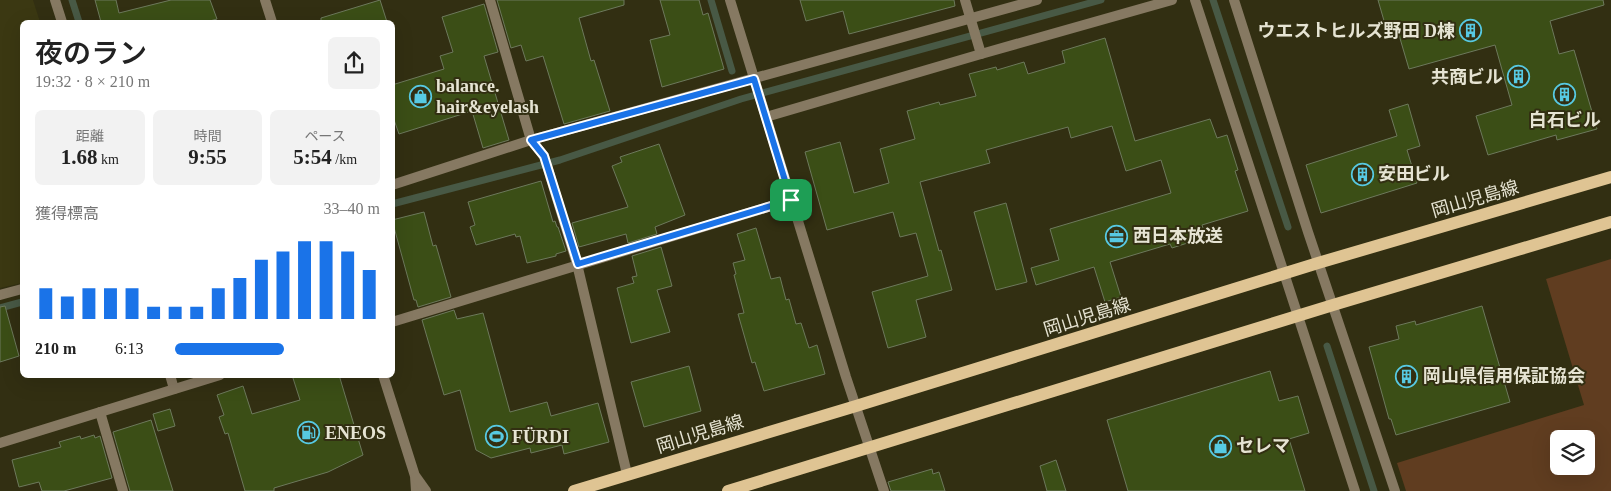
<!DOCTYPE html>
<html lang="ja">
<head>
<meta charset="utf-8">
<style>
	:root { --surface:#fff; --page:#f2f2f2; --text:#222; --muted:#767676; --accent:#1a73e8 }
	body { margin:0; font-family:"Times New Roman","Noto Sans JP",serif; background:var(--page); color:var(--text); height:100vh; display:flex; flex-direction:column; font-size:19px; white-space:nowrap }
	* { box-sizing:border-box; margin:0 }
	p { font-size:16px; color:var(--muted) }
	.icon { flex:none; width:28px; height:28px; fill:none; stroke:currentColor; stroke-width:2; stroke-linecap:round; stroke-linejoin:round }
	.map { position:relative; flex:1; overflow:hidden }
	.side { position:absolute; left:20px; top:20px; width:375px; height:358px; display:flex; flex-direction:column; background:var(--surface); border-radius:8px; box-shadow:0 5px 20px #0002 }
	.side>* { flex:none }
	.controls { position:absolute; left:1550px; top:430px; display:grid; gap:10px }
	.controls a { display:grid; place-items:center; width:45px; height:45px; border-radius:8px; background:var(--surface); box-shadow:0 5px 20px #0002; font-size:25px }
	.pin { position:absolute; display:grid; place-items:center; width:42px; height:42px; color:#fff; margin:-21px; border-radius:10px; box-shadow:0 2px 8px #0006 }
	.round { display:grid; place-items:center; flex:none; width:52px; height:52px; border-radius:8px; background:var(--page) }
	.headline { display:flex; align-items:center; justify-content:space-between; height:85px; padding:0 15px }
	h1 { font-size:28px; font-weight:600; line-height:38px }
	.figures { display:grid; grid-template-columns:repeat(3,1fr); gap:8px; height:85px; padding:5px 15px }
	.figures div { display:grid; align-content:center; border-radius:8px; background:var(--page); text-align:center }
	.figures b { font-size:21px; font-weight:600 }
	.figures small { font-size:14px; font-weight:400 }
	.figures p { font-size:14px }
	.chart { height:140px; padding:10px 15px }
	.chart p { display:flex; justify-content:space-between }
	.chart svg { width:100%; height:90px; margin-top:5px; stroke:var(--accent); stroke-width:6 }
	ul { padding:0 15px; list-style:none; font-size:16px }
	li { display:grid; grid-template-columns:80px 60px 1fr; align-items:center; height:38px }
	li i { height:12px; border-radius:6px; background:var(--accent) }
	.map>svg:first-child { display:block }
	.built { fill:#3b3812 }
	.green { fill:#603d20; fill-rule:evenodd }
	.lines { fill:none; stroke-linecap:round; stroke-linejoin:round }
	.stream { stroke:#485945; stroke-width:7 }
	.building { fill:#3b4e16; stroke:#6d795c }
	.service { stroke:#867962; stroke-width:10 }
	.minor { stroke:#867962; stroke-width:10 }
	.tertiary { stroke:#867962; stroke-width:10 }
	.primary { stroke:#dfc493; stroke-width:12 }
	.route-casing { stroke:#fff; stroke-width:10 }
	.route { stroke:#1a73e8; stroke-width:6 }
	.labels { text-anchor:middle; stroke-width:4; stroke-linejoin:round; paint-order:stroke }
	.poi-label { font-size:18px; font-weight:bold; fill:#e6e4d3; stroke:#322f12; text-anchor:start }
	.street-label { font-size:18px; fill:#e6e4d3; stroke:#322f12 }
</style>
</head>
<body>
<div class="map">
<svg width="1611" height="491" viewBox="0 0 1611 491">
	<rect width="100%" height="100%" fill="#322f12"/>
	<polygon class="built" points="0,0 33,0 40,22 22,22 22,283 0,288"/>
	<path class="green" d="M1611,259V491H1406L1397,463L1584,405L1546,279ZM1559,439H1586V466H1559Z"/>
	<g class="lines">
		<g class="stream">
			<polyline points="72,0 79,22"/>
			<polyline points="711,0 732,71"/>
			<polyline points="1213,0 1288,227"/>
			<polyline points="392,204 560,160 741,99 1101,0"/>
			<polyline points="0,308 22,302"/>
			<polyline points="1327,346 1374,491"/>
		</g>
	</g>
	<g class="building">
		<polygon points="95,0 116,0 119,13 171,0 210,0 217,19 206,22 101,22"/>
		<polygon points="380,0 387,22 321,22 321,18"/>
		<polygon points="497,0 624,0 624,5 579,18 591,61 594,60 610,111 564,124 543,56 526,61 521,45 511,48"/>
		<polygon points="660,0 699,0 703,15 708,13 724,69 662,87 650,40 670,35"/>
		<polygon points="800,0 954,0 955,6 849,34 843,11 806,21"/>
		<polygon points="1378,0 1603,0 1604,5 1550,21 1559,54 1574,50 1597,129 1557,140 1556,135 1488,155 1476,116 1512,105 1495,45 1409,69 1399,35 1389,38"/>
		<polygon points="484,4 498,52 484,56 509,140 483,148 472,111 399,134 392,114 392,85 444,69 440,56 453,52 442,17"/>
		<polygon points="1105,38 1135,141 1210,119 1217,138 1227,135 1238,170 1235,171 1248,211 1202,225 1206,237 1172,248 1170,244 1110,262 1121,297 1105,302 1094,267 1036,285 1031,268 1059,260 1050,229 1171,193 1161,160 1126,171 1112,126 1071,138 1068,127 986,150 990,163 920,182 939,251 941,250 952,290 916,300 926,337 888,348 872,292 928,276 916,233 900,237 893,212 827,230 805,152 840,142 854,193 889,183 880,149 915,139 907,111 939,102 940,105 976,96 969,74 996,67 997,70 1024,62 1028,74 1065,63 1062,51"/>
		<polygon points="1408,104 1420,146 1407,150 1417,183 1321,213 1306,165 1397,136 1389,110"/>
		<polygon points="659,144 685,215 655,227 657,234 628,243 626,234 579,247 572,223 628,207 612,166 622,162 620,157"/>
		<polygon points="541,181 553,222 555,221 557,227 558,227 566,251 556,254 556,256 527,263 520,236 516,237 515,234 476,245 470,227 475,225 468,202"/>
		<polygon points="1006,203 1027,282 996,290 974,212"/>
		<polygon points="424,212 433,246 436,245 451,297 418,307 416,300 414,300 392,220"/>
		<polygon points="756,228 771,279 780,277 786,300 789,299 796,324 801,323 809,348 817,345 825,374 764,391 755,362 752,363 738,314 744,313 734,275 736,274 733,263 745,260 737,234"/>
		<polygon points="661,247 672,286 657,290 670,332 631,343 617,288 634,283 632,277 637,276 632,256"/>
		<polygon points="5,306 19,356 0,362 0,307"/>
		<polygon points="1482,306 1510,402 1396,435 1391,419 1389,419 1369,347 1399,339 1396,326 1415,321 1416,325"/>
		<polygon points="454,310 457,319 483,313 510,412 547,402 551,416 598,403 609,442 564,454 562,445 531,453 530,448 491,458 476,450 460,390 444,395 422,320"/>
		<polygon points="689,366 701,411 644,427 631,382"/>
		<polygon points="1270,371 1279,401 1298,396 1309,433 1289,439 1305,491 1128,491 1107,420"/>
		<polygon points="292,375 339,375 363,455 328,472 274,488 274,491 245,491 228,433 225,434 219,417 224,415 217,395 243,386 252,414 300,400"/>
		<polygon points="170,409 175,426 158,431 153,414"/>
		<polygon points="151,420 173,491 130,491 113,432"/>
		<polygon points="94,435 95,438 100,436 112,478 64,491 42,491 39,482 19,487 12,460 61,447 59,442 80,436 81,439"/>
		<polygon points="1056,460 1066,491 1047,491 1040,466"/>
		<polygon points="932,469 933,474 939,472 945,491 891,491 888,482"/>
	</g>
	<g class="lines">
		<polyline class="service" points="100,412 123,491"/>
		<g class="minor">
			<polyline points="55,0 62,22"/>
			<polyline points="490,0 531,140 544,156 577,264 627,474"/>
			<polyline points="730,0 846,377 884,491"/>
			<polyline points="965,0 981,54"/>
			<polyline points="1195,0 1355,491"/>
			<polyline points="1234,0 1308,232 1395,491"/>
			<polyline points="766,117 981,54 1172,0"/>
			<polyline points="392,185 531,140 1037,0"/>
			<polyline points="0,295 22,289"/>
			<polyline points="392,322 791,200"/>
			<polyline points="170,375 174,389"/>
			<polyline points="0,443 220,375"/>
		</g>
		<g class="tertiary">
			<polyline points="265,0 272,22"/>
			<polyline points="383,375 415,476 416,491"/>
			<polyline points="416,477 426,491"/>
		</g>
		<g class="primary">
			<polyline points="574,491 856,406 1318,263 1611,177"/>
			<polyline points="728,491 1333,305 1611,222"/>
		</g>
	</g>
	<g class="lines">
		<defs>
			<polygon id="route" points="754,79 791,200 578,264 544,156 531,140"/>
		</defs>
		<use href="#route" class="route-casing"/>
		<use href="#route" class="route"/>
	</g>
	<defs>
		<symbol id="building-ring" viewBox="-11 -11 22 22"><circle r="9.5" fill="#322f12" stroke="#57c9e2" stroke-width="1.5"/><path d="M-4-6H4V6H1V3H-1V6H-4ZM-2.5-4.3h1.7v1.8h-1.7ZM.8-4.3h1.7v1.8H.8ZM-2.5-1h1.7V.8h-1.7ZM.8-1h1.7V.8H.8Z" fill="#57c9e2"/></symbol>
		<symbol id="shop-ring" viewBox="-11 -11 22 22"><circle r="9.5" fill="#322f12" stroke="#57c9e2" stroke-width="1.5"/><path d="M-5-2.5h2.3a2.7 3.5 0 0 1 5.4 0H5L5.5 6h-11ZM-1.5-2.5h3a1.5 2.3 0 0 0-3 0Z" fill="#57c9e2"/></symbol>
		<symbol id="office-ring" viewBox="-11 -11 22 22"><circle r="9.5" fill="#322f12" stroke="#57c9e2" stroke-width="1.5"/><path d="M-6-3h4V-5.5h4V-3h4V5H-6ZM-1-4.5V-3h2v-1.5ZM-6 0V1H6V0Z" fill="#57c9e2"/></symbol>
		<symbol id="fuel-ring" viewBox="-11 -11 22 22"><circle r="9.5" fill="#322f12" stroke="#57c9e2" stroke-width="1.5"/><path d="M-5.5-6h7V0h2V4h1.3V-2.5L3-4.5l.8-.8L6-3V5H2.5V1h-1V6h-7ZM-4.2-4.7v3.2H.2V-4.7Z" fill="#57c9e2"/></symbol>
		<symbol id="stadium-ring" viewBox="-11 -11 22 22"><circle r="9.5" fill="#322f12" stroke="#57c9e2" stroke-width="1.5"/><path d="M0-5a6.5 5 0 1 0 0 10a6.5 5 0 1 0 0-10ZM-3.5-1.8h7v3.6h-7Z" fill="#57c9e2"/></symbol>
	</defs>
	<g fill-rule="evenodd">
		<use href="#building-ring" x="1458" y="18" width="25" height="25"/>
		<use href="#building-ring" x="1506" y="64" width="25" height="25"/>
		<use href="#building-ring" x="1552" y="82" width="25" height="25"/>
		<use href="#shop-ring" x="408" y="84" width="25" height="25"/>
		<use href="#building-ring" x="1350" y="162" width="25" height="25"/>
		<use href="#office-ring" x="1104" y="224" width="25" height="25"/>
		<use href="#building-ring" x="1394" y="364" width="25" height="25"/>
		<use href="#fuel-ring" x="296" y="420" width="25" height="25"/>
		<use href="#stadium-ring" x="484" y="424" width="25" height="25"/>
		<use href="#shop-ring" x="1208" y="434" width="25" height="25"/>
	</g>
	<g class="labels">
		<g class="poi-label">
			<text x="1455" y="37" text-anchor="end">ウエストヒルズ野田 D棟</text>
			<text x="1503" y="83" text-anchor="end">共商ビル</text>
			<text x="436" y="92">balance.<tspan x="436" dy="21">hair&amp;eyelash</tspan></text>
			<text x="1565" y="126" text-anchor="middle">白石ビル</text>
			<text x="1378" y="180">安田ビル</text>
			<text x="1133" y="242">西日本放送</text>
			<text x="1423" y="382">岡山県信用保証協会</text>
			<text x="325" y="439">ENEOS</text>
			<text x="512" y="443">FÜRDI</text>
			<text x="1236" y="452">セレマ</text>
		</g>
		<g class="street-label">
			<text transform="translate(1475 199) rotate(-16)" y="6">岡山児島線</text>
			<text transform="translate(1087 317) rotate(-17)" y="6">岡山児島線</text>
			<text transform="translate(700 434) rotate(-17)" y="6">岡山児島線</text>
		</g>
	</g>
</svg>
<div class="controls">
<a><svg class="icon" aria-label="layers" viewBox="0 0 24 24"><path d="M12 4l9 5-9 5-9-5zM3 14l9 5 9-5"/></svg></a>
</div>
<div class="pin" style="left:791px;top:200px;background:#1e9e55"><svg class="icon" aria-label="arrive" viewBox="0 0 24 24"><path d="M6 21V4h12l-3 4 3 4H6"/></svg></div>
<section class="side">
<div class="headline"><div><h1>夜のラン</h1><p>19:32 · 8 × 210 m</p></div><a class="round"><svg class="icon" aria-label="share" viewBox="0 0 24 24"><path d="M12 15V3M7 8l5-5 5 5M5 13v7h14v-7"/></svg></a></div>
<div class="figures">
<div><p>距離</p><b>1.68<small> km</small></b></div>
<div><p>時間</p><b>9:55</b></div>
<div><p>ペース</p><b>5:54<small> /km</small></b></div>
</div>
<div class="chart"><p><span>獲得標高</span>33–40 m</p>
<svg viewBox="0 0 160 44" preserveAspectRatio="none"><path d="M5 44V29M15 44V33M25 44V29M35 44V29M45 44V29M55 44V38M65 44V38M75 44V38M85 44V29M95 44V24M105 44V15M115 44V11M125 44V6M135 44V6M145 44V11M155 44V20"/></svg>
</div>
<ul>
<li><b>210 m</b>6:13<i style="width:53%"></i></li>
</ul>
</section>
</div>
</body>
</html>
